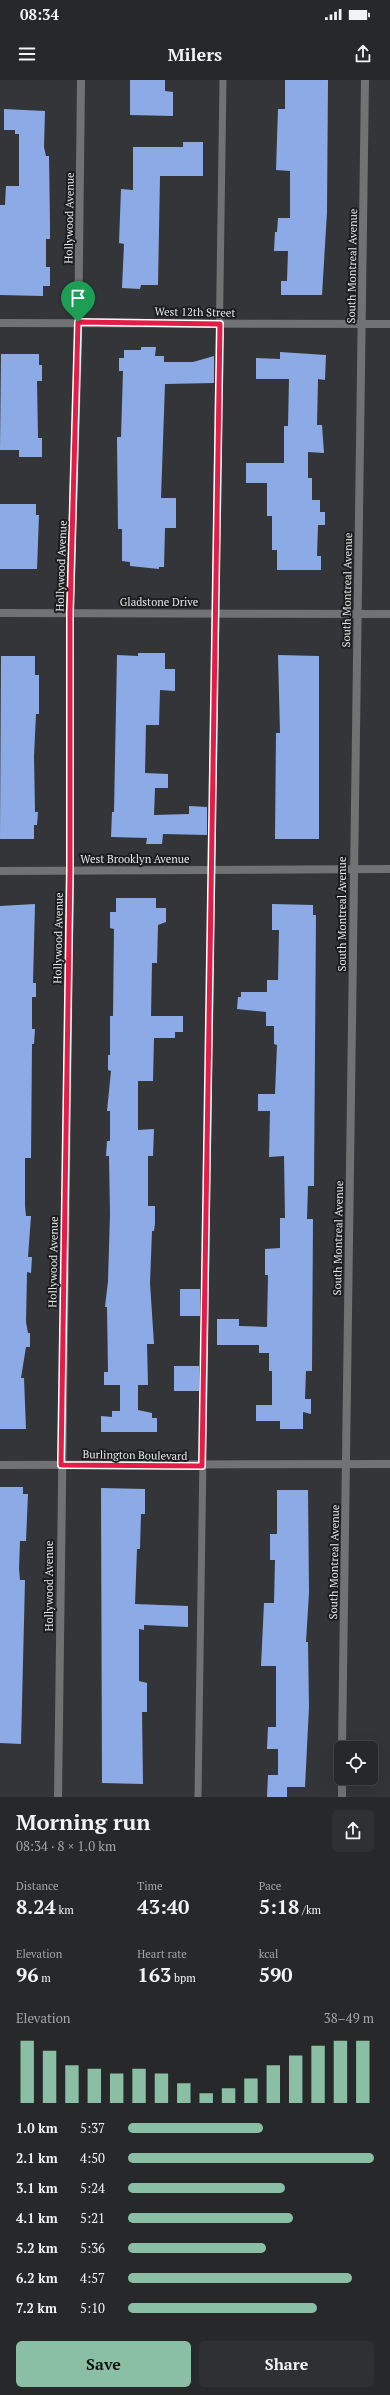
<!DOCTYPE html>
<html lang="en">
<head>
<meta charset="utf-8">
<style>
	:root { --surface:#27282a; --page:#2f3032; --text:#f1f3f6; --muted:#a4a6a8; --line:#434447; --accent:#8abfa5 }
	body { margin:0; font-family:"PT Serif",serif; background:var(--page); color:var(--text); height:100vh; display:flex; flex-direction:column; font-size:15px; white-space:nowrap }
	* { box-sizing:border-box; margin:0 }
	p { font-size:13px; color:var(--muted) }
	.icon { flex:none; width:22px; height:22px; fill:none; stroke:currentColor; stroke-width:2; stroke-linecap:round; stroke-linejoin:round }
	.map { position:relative; height:1717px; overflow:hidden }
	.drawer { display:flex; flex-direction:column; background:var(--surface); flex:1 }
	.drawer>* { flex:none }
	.controls { position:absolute; left:334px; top:1661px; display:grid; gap:8px }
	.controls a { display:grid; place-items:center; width:44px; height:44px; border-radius:6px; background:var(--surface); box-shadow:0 4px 16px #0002,0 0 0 1px var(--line); font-size:20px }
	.pin { position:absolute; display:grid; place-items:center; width:34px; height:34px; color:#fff; margin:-41px -17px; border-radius:50% 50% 50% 0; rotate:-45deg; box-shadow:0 0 4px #0007 }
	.pin .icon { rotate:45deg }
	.round { display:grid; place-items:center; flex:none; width:42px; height:42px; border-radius:6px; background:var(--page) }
	.summary { display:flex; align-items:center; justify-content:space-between; height:68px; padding:0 16px }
	h1 { font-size:22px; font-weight:700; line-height:30px }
	.figures { display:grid; grid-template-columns:repeat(3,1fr); gap:6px; height:68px; padding:4px 16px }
	.figures div { display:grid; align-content:center }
	.figures b { font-size:20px; font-weight:700 }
	.figures small { font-size:11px; font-weight:400 }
	.figures p { font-size:11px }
	.chart { height:112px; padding:8px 16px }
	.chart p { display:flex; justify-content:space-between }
	.chart svg { width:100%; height:72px; margin-top:4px; stroke:var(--accent); stroke-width:6 }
	.button { display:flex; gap:8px; margin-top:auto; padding:8px 16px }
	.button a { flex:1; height:46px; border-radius:6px; background:var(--accent); color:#111; font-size:16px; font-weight:700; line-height:46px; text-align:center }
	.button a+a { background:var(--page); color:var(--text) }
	ul { padding:0 16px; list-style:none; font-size:13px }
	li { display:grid; grid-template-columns:64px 48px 1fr; align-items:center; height:30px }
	li i { height:10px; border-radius:5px; background:var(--accent) }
	.status { display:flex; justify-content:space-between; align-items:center; height:28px; padding:0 20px; background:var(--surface); direction:ltr }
	.status svg { height:11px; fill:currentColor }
	header { display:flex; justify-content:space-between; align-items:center; height:52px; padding:0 16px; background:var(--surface); font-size:18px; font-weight:700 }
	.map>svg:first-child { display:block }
	.building { fill:#8cabe6 }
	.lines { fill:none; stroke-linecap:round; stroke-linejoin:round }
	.service { stroke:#717273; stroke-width:7 }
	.minor { stroke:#717273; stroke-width:8 }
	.tertiary { stroke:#717273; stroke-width:8 }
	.route-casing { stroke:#fff; stroke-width:8 }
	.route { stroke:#e11d48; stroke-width:5 }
	.labels { text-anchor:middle; stroke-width:4; stroke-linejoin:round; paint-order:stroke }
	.street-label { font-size:11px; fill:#e6e7e9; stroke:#1c1d1e }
</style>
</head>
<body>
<div class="status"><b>08:34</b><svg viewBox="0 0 49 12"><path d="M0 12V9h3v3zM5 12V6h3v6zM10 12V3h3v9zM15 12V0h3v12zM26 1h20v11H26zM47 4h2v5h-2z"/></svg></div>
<header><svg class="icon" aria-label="menu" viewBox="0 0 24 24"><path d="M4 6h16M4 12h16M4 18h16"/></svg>Milers<svg class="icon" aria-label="share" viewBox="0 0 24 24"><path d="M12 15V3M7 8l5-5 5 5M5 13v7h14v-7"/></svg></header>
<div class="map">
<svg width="390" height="1717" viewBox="0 0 390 1717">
	<rect width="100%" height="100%" fill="#343538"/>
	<g class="building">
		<polygon points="130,0 165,0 165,11 173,12 173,36 130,35"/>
		<polygon points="285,0 328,0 327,132 322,215 281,215 281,201 287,201 288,171 274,171 275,152 277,152 278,138 290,138 290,91 276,90 278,29 285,29"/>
		<polygon points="4,29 45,31 44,67 46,76 49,76 50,144 50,159 46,159 46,187 50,187 50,206 43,206 43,216 0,215 0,125 5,125 6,106 19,106 19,54 15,54 15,50 4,50"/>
		<polygon points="183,62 203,62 203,96 160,96 158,205 141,205 140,209 122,208 124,164 119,163 121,109 133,110 133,67 183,67"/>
		<polygon points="141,267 156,267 155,276 164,276 164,282 193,282 214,276 214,303 165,304 161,418 176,418 176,448 165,448 164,487 159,487 159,489 130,486 130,482 122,481 122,449 118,449 117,357 121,357 123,291 119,291 119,278 124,278 124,270 141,270"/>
		<polygon points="280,272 326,275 325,300 318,299 317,345 322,345 324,373 308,372 308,398 312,398 312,420 320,420 320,432 325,432 325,445 318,445 317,476 321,476 321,490 277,490 277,470 272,470 272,436 267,436 267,403 246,403 246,383 284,383 284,346 288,346 289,299 256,299 256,278 280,279"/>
		<polygon points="1,274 39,274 39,285 42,285 42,301 37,301 38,358 42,358 42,377 19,377 19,370 0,370"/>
		<polygon points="0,424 36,424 36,435 39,435 37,489 0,489"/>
		<polygon points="138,573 165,573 165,589 175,589 175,611 160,610 159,645 146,645 145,693 168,694 168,708 155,708 154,735 189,734 189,726 207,727 207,755 163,754 162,764 146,764 147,758 111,757 112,732 114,732 117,575 138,576"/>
		<polygon points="278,575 319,576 319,759 275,759 276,653 280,653"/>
		<polygon points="1,576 35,576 35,595 39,595 39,634 36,634 34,676 35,732 38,732 37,745 34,745 34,759 0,759"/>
		<polygon points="116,818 156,818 156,828 166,828 166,842 158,845 157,883 152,883 151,936 183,936 183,952 175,952 175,958 154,958 153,1001 138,1001 138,1050 154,1049 153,1076 148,1076 148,1126 155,1126 155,1144 154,1151 152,1151 150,1203 154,1264 147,1264 148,1305 138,1305 138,1330 152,1333 152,1338 157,1338 157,1352 101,1352 101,1336 112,1337 112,1331 120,1331 120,1305 104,1305 104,1292 108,1292 107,1227 105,1227 108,1201 110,1134 109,1076 106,1076 107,1061 110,1061 110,1031 107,1031 111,991 108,990 108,975 110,975 110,936 113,936 114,849 110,848 110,832 116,832"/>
		<polygon points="35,824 33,903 36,903 36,917 32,917 32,949 35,949 34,964 32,964 31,1078 25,1078 25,1126 26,1136 31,1136 28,1177 32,1177 31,1193 27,1192 26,1242 28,1253 30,1253 30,1267 26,1267 21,1298 24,1298 26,1349 0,1349 0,826"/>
		<polygon points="272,824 313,825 313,835 316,835 314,1106 308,1106 307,1139 313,1139 312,1291 306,1291 305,1319 311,1319 311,1334 303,1332 303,1349 280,1349 280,1341 256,1341 256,1325 272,1325 272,1291 269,1291 269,1273 259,1273 259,1265 217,1265 217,1239 239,1239 239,1246 267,1247 268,1195 265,1195 265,1169 280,1168 280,1138 285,1138 284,1076 269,1077 270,1031 258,1031 258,1014 275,1014 277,965 274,964 274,946 266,946 266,932 237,929 238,917 241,917 241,912 267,912 267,900 278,900 279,850 272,850"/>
		<rect x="180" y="1209" width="20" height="27"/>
		<rect x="174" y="1286" width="25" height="25"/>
		<polygon points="0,1407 23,1407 23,1414 28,1414 26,1461 20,1461 19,1489 20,1500 25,1500 21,1664 0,1663"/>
		<polygon points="101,1408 145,1409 145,1434 141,1434 140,1469 137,1469 135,1524 188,1526 188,1547 144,1545 144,1550 139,1549 139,1601 147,1603 147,1632 142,1632 143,1704 102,1703"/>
		<polygon points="277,1410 308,1410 309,1513 306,1562 308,1562 309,1627 305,1707 287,1707 287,1717 267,1717 268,1695 278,1695 278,1669 267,1669 268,1647 276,1647 276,1586 261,1586 264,1523 274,1523 275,1480 270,1480 270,1454 277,1454"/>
	</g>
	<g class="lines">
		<polyline class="service" points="198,1717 223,0"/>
		<g class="minor">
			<polyline points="0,533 390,534"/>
			<polyline points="0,791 390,789"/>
			<polyline points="0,1385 390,1384"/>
			<polyline points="342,1668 365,0"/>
			<polyline points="58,1717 70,790 70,532 78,264 81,0"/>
			<polyline points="342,1717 342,1698"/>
		</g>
		<polyline class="tertiary" points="0,243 390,244"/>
	</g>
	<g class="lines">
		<defs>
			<polygon id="route" points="78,242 220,244 202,1386 61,1385 70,790 70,532"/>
		</defs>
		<use href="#route" class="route-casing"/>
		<use href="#route" class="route"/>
	</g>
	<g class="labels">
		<g class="street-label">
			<text transform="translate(69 138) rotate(-89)" y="4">Hollywood Avenue</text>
			<text transform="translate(352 186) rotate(-89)" y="4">South Montreal Avenue</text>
			<text transform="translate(195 232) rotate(1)" y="4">West 12th Street</text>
			<text transform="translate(61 486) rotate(-88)" y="4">Hollywood Avenue</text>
			<text transform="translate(347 510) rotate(-89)" y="4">South Montreal Avenue</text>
			<text x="159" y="526">Gladstone Drive</text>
			<text x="135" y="783">West Brooklyn Avenue</text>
			<text transform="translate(342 834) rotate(-90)" y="4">South Montreal Avenue</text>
			<text transform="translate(58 858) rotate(-89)" y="4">Hollywood Avenue</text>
			<text transform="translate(338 1158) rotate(-89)" y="4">South Montreal Avenue</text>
			<text transform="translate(53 1182) rotate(-89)" y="4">Hollywood Avenue</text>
			<text transform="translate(135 1375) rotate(1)" y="4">Burlington Boulevard</text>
			<text transform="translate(334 1482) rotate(-89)" y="4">South Montreal Avenue</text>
			<text transform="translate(49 1506) rotate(-90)" y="4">Hollywood Avenue</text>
		</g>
	</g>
</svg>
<div class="controls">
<a><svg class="icon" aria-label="locate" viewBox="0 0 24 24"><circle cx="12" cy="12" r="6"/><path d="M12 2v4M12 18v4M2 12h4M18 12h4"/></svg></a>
</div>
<div class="pin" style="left:78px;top:242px;background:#1e9e55"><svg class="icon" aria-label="arrive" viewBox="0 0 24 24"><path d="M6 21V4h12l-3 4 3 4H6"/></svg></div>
</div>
<section class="drawer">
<div class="summary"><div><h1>Morning run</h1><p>08:34 · 8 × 1.0 km</p></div><a class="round"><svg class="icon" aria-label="share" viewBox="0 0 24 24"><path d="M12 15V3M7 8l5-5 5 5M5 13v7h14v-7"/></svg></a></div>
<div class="figures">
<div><p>Distance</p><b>8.24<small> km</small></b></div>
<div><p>Time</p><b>43:40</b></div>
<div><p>Pace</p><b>5:18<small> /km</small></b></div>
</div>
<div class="figures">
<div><p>Elevation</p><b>96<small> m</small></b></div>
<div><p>Heart rate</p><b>163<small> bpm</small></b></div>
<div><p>kcal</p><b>590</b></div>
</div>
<div class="chart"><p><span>Elevation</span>38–49 m</p>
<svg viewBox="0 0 160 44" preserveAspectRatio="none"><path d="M5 44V6M15 44V12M25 44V21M35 44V23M45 44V26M55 44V23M65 44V26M75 44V32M85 44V38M95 44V35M105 44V29M115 44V21M125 44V15M135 44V9M145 44V6M155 44V6"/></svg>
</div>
<ul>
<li><b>1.0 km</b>5:37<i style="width:55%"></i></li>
<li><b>2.1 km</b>4:50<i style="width:100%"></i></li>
<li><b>3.1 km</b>5:24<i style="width:64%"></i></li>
<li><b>4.1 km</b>5:21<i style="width:67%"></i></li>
<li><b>5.2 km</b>5:36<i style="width:56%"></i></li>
<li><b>6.2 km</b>4:57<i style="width:91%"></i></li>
<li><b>7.2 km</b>5:10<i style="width:77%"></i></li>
</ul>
<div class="button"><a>Save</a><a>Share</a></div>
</section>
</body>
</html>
